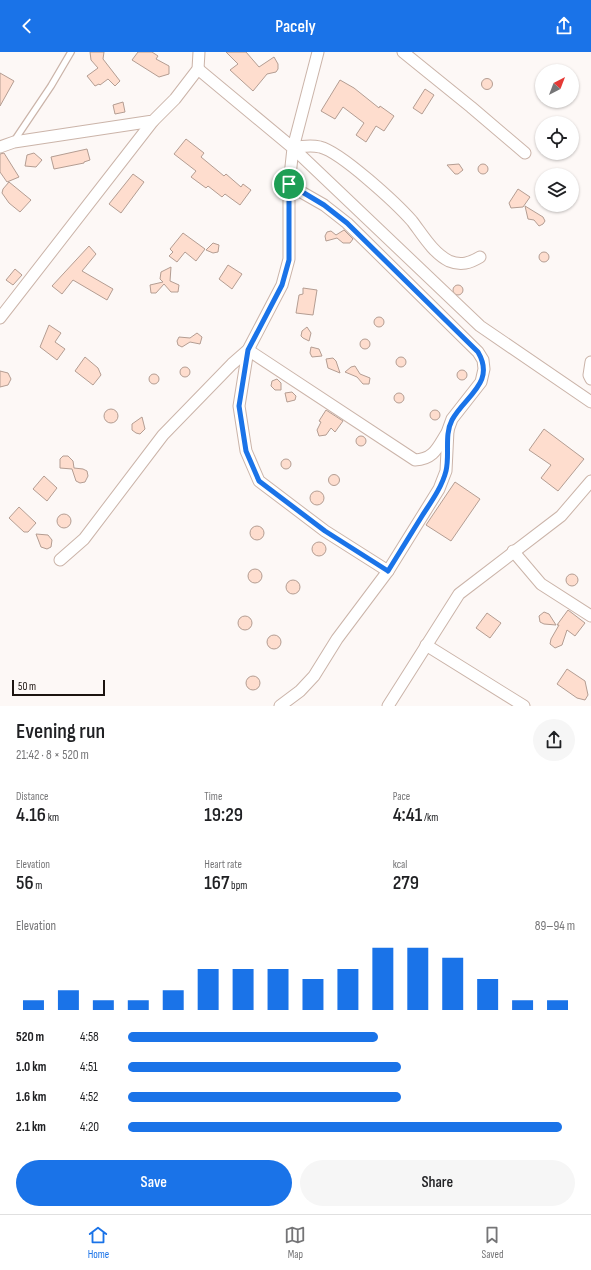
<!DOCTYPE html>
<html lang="en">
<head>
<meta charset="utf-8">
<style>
	:root { --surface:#fff; --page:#f6f6f6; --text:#202124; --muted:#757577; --line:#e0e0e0; --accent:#1a73e8 }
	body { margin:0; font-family:"Sofia Sans Condensed",sans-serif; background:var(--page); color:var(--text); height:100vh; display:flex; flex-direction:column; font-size:15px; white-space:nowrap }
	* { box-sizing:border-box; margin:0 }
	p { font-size:13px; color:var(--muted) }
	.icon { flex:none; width:22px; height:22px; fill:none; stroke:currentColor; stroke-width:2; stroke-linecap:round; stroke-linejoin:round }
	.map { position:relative; height:654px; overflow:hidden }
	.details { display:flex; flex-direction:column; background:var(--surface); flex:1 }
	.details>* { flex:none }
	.needle { width:26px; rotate:42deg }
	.buttons { position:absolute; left:535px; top:12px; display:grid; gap:8px }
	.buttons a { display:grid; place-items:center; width:44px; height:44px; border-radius:50%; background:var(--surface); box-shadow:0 1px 3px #0004; font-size:20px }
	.scale { position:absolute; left:12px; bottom:10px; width:93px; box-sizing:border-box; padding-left:4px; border:2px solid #1c1410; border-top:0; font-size:11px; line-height:14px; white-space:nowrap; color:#1c1410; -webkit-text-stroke:3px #fdf8f6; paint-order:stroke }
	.pin { position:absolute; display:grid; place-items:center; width:34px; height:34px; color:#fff; margin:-17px; border:2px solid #fff; border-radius:50%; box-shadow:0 1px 4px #0007 }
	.round { display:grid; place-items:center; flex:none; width:42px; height:42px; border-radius:21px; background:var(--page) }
	.headline { display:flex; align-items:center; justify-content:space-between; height:68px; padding:0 16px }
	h1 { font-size:22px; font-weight:600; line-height:30px }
	.stats { display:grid; grid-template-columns:repeat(3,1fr); gap:6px; height:68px; padding:4px 16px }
	.stats div { display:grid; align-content:center }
	.stats b { font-size:20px; font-weight:600 }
	.stats small { font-size:11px; font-weight:400 }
	.stats p { font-size:11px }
	.chart { height:112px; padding:8px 16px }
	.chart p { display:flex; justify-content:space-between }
	.chart svg { width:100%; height:72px; margin-top:4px; stroke:var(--accent); stroke-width:6 }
	.primary-button { display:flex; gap:8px; margin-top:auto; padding:8px 16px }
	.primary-button a { flex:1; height:46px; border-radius:24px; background:var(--accent); color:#fff; font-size:16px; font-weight:600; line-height:46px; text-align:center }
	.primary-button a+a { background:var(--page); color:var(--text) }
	ul { padding:0 16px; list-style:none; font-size:13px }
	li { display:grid; grid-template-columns:64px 48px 1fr; align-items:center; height:30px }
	li i { height:10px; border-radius:5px; background:var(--accent) }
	header { display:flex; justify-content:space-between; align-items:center; height:52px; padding:0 16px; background:var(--accent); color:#fff; font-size:18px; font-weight:600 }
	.tab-bar { display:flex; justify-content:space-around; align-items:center; height:56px; border-top:1px solid var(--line); background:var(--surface); font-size:11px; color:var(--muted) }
	.tab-bar a { display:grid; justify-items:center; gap:2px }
	.tab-bar .on { color:var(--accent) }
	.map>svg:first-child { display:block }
	.building { fill:#feddce; stroke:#b49d92 }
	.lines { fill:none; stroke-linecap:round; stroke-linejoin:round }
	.lane-casing { stroke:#cbb4a9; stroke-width:8 }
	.street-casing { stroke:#cbb4a9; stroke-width:13 }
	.lane { stroke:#fff; stroke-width:5.5 }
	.street { stroke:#fff; stroke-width:11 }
	.route-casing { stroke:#fff; stroke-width:8 }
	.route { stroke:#1a73e8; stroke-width:5 }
</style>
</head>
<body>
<header><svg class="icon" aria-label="back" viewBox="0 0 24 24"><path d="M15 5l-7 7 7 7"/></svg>Pacely<svg class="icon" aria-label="share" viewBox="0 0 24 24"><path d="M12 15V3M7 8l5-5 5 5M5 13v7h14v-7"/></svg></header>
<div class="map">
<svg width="591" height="654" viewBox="0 0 591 654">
	<rect width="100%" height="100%" fill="#fdf8f6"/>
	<g class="building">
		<polygon points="90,0 104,0 103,7 120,29 115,34 108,27 100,33 99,32 95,34 87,24 98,16 91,8"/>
		<polygon points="138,0 152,0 158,4 156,7 169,14 169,22 159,25 132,8"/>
		<polygon points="226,0 246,0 259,15 274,5 278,12 278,17 276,20 267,22 253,39 230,18 238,12"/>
		<polygon points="0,21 14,29 0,54"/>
		<circle cx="487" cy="32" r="5.5"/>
		<polygon points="340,28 354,36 379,56 380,54 394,64 384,79 376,74 366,90 356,83 364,71 343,55 335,67 321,59"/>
		<polygon points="425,37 434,43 422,62 413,56"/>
		<polygon points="123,50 125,60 115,62 113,53"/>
		<polygon points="186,87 204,101 201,105 224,124 226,122 241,135 243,132 251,138 240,153 225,142 222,145 208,134 206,136 191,125 196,119 174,102"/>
		<polygon points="87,97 90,108 84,110 84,111 54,117 51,105"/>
		<polygon points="4,101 19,125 7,130 0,120 0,102"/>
		<polygon points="34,101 42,108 36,115 25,114 27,103"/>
		<circle cx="483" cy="117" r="5"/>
		<polygon points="459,112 463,118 458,122 455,122 447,113"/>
		<polygon points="133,122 144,130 121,161 109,152"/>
		<polygon points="9,130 31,148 20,160 9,151 2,141 3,137"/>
		<polygon points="518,137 530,145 523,155 511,156 509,151"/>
		<polygon points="525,154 543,165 545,169 543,172 539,174 534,168 528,167"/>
		<polygon points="344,178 353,187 350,191 343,191 337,186 326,189 325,184 327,180 331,179 336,183"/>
		<polygon points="183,181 205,197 196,209 185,200 177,210 169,204 173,200 170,197"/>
		<polygon points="213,191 219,193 218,200 213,201 206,198"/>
		<polygon points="89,194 96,202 82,219 113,237 107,248 73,228 62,242 52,234"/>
		<circle cx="544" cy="205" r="5"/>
		<polygon points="228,213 242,222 232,237 219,227"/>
		<polygon points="171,215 170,229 179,233 178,240 171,240 164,232 156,241 151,241 150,233 163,230 160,227 161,220"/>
		<polygon points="15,217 22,223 13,233 6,228"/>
		<circle cx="458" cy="238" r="5"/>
		<polygon points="303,236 317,238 313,263 296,261 299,243 303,242"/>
		<circle cx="379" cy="270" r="5"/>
		<polygon points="49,273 61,281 55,290 65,297 57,308 40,295"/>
		<polygon points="307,275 311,281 309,289 303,286 301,284 302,279"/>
		<polygon points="197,281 202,285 200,292 190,290 182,295 178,293 177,289 179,285 190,286"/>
		<circle cx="365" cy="292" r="5"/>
		<polygon points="311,295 319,297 322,304 312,305 310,301"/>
		<circle cx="401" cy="310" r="5"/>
		<polygon points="85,305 98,316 101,323 93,333 75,319"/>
		<polygon points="333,306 336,309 340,321 328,316 326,307"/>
		<polygon points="355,314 360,322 370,326 369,332 363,332 357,325 345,320 351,315"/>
		<circle cx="185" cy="320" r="5"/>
		<circle cx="462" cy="323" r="5"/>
		<polygon points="0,319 8,321 11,327 8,333 0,335"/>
		<circle cx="154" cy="327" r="5"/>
		<polygon points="277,327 281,331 281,338 275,338 271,334 272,329"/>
		<polygon points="292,340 296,344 295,348 287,350 285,341"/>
		<circle cx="399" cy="346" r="5"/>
		<circle cx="111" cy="364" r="7"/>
		<circle cx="435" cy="363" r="5"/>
		<polygon points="326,358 343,369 335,380 331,376 326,383 319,384 317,378 321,370 319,369"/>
		<polygon points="142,365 145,377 140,382 136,381 132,378 132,372"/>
		<polygon points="544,377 584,407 558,439 541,426 551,413 529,398"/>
		<circle cx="361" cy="389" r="5"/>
		<polygon points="68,404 73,409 74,416 83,417 87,419 88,424 85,430 80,431 76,429 72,417 60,416 60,407 63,404"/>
		<circle cx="286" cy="412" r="5"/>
		<circle cx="334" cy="428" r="5.5"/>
		<polygon points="44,424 57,436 47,449 33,437"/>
		<polygon points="455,430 480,447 451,489 426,473"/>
		<circle cx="317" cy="446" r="7"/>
		<polygon points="19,455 36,471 28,480 24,480 9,466"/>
		<circle cx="64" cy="469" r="7"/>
		<circle cx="257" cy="481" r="7"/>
		<polygon points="36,482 48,483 52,488 51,495 47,497 41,495"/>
		<circle cx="319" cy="497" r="7"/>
		<circle cx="255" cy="524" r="7"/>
		<circle cx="572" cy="528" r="6"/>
		<circle cx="293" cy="535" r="7"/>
		<polygon points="568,558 585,571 575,584 567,578 562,593 555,596 550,592 551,587 559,573 557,573"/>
		<polygon points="544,560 549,562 556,573 544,572 540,570 539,564"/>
		<polygon points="487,561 501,571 490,586 476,576"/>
		<circle cx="245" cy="571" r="7"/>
		<circle cx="274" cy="590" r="7"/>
		<polygon points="567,617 585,629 588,643 585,648 577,646 557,632"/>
		<circle cx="253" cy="631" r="7"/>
	</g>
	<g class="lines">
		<defs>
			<polyline id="lane" points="14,89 51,34 71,0"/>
			<g id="street">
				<polyline points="403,0 471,55 525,101"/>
				<polyline points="0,95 14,90 153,69 175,47 198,17 199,0"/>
				<polyline points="293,96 480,274 591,350"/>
				<path d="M293,96C303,94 310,93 320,95C341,100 397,152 412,169C422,182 433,201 449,209C461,214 470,211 480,205"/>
				<polyline points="293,96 318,0"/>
				<polyline points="0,266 153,69"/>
				<polyline points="591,310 589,323 591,327"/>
				<polyline points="513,499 541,532 591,564"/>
				<polyline points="60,508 84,487 163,383 232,312 248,298 282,233 289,207 289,133 293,96 198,17"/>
				<path d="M388,519L325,479L259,429L246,399L239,354L248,298L415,408C435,407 438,394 448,379"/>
				<polyline points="426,593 524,654"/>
				<polyline points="280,654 300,639 314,624 337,587 388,519 439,437 446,419 448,378 452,367 481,330 484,317 483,308 478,300 347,171 324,153 289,133"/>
				<polyline points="388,654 459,542 561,464 591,429"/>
			</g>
		</defs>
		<use href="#lane" class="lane-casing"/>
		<use href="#street" class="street-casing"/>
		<use href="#lane" class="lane"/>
		<use href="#street" class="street"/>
	</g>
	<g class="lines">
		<defs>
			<path id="route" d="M289,132L324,153L347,171L478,300C496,331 465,344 452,368C444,383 450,402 446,419C442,435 431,450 422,464C411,482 399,501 388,519L325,479L259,429L246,399L239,354L248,298L282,233L289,208Z"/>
		</defs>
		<use href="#route" class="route-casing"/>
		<use href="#route" class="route"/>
	</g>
</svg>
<div class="buttons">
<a><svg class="needle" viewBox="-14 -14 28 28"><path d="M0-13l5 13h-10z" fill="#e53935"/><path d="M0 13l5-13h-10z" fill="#757577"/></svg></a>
<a><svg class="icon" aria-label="locate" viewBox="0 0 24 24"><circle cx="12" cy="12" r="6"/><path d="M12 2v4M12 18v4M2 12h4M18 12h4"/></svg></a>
<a><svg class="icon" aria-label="layers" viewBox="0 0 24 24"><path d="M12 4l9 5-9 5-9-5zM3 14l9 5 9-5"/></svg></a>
</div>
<div class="scale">50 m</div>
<div class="pin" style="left:289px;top:132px;background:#1e9e55"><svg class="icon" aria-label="arrive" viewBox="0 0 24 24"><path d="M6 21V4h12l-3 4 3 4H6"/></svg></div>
</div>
<section class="details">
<div class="headline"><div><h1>Evening run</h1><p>21:42 · 8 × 520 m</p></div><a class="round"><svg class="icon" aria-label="share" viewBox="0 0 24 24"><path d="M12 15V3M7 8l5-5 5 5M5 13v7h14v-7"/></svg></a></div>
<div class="stats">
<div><p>Distance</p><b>4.16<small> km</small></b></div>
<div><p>Time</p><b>19:29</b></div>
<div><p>Pace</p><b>4:41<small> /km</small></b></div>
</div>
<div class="stats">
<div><p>Elevation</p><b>56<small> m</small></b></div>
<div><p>Heart rate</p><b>167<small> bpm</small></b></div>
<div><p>kcal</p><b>279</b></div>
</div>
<div class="chart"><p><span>Elevation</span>89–94 m</p>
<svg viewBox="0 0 160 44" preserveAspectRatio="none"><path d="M5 44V38M15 44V32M25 44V38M35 44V38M45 44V32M55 44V19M65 44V19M75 44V19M85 44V25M95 44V19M105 44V6M115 44V6M125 44V12M135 44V25M145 44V38M155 44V38"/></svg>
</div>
<ul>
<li><b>520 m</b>4:58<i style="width:56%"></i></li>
<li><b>1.0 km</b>4:51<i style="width:61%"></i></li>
<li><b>1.6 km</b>4:52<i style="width:61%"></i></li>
<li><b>2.1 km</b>4:20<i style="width:97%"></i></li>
</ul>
<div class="primary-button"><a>Save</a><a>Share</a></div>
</section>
<nav class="tab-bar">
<a class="on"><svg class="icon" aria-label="home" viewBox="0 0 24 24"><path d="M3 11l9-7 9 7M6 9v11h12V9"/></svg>Home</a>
<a><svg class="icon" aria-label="map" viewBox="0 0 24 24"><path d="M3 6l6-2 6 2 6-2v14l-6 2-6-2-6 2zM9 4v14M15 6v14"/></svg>Map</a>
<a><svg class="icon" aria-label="saved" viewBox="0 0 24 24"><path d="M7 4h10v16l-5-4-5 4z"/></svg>Saved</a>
</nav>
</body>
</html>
